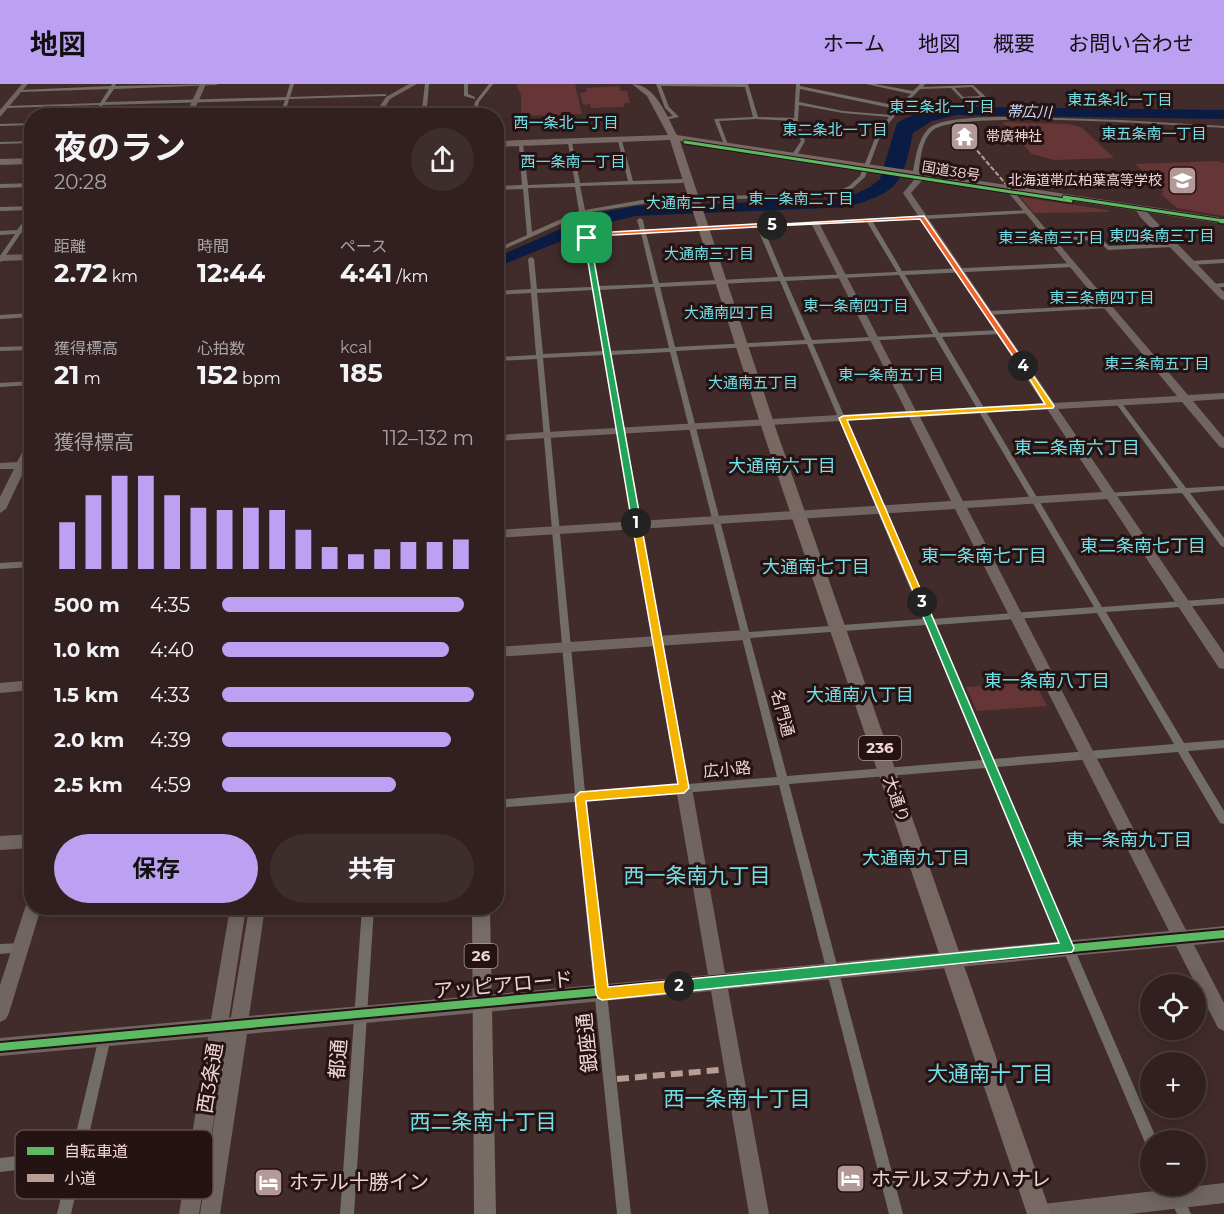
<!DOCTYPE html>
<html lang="ja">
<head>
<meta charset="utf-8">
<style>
	:root { --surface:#322020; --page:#3d2d2d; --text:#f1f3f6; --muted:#a8a3a5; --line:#4d3e3e; --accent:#bca0f2 }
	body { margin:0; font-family:Montserrat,"Noto Sans JP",sans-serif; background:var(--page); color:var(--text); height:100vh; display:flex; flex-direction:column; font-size:22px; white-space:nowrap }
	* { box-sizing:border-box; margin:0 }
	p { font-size:20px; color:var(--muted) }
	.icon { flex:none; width:33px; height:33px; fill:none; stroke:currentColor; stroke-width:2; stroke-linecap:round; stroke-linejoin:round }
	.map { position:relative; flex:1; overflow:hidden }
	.side { position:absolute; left:24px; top:24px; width:480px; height:807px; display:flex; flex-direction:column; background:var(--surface); border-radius:24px; box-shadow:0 3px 15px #0003,0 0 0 2px var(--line) }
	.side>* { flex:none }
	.buttons { position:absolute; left:1140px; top:890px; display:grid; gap:12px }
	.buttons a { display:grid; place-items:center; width:66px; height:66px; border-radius:50%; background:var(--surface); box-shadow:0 3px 15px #0003,0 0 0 2px var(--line); font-size:30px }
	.pin { position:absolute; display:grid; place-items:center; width:51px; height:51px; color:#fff; margin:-26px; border-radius:12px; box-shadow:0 3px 9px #0006 }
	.km { position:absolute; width:30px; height:30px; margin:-15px; border-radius:50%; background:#222; color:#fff; font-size:16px; line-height:30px; text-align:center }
	.round { display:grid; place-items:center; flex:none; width:63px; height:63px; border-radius:32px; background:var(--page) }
	.headline { display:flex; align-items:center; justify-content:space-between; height:102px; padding:0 30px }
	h1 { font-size:33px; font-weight:700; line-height:45px }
	.stats { display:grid; grid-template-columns:repeat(3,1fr); gap:9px; height:102px; padding:6px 30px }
	.stats div { display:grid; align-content:center }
	.stats b { font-size:26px; font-weight:700 }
	.stats small { font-size:16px; font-weight:400 }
	.stats p { font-size:16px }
	.chart { height:168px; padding:12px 30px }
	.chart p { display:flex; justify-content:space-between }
	.chart svg { width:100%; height:108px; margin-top:6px; stroke:var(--accent); stroke-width:6 }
	.cta { display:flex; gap:12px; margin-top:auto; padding:12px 30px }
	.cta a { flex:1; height:69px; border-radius:36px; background:var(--accent); color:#111; font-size:24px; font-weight:700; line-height:69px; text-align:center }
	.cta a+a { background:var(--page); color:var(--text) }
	ul { padding:0 30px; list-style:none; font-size:20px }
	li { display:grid; grid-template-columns:96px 72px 1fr; align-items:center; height:45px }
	li i { height:15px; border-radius:8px; background:var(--accent) }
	header { display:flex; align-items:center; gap:36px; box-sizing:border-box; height:84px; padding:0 30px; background:var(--accent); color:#111 }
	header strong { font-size:28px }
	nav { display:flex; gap:33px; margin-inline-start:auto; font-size:21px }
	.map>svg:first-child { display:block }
	.green { fill:#663636 }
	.water { fill:#0a1c43 }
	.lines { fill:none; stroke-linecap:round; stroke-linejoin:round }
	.street { fill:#736d68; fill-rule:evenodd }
	.secondary { fill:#706561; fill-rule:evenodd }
	.primary { fill:#786c67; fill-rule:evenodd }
	.highway { fill:#776864; fill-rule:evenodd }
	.quiet-far1 { stroke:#b99d93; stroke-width:2; stroke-dasharray:5 2; stroke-linecap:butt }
	.quiet { stroke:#b99d93; stroke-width:6; stroke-dasharray:12 6; stroke-linecap:butt }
	.cycleway-far2-casing { stroke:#251212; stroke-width:5 }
	.cycleway-far1-casing { stroke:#251212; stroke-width:7 }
	.cycleway-casing { stroke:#251212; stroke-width:12 }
	.cycleway-far2 { stroke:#5cba63; stroke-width:3 }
	.cycleway-far1 { stroke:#5cba63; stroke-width:4.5 }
	.cycleway { stroke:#5cba63; stroke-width:8 }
	.split-1 { fill:#22a559; stroke:#fff; stroke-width:1.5 }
	.split-2 { fill:#f5b400; stroke:#fff; stroke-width:1.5 }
	.split-3 { fill:#22a559; stroke:#fff; stroke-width:1.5 }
	.split-4 { fill:#f5b400; stroke:#fff; stroke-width:1.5 }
	.split-5 { fill:#f0652b; stroke:#fff; stroke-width:1.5 }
	.split-6 { fill:#f0652b; stroke:#fff; stroke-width:1.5 }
	.labels { text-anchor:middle; stroke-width:6; stroke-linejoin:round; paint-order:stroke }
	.far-poi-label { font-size:14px; fill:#f0d4d3; stroke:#251212; text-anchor:start }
	.far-street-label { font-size:14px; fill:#f0d4d3; stroke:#251212 }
	.far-neighbourhood-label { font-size:15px; fill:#73dfe6; stroke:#251212 }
	.far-water-label { font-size:15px; font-style:italic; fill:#c9dbf9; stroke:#251212 }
	.shield { fill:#251212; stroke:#b39a99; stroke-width:1.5 }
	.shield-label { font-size:15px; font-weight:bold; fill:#f0d4d3 }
	.street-label { font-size:16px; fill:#f0d4d3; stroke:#251212 }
	.neighbourhood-label { font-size:18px; fill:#73dfe6; stroke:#251212 }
	.near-street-label { font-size:20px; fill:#f0d4d3; stroke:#251212 }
	.near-poi-label { font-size:20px; fill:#f0d4d3; stroke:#251212; text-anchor:start }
	.near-neighbourhood-label { font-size:21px; fill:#73dfe6; stroke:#251212 }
	.key { fill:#251212; stroke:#624c4c; stroke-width:1.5 }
	.key-label { font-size:16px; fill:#f0d4d3 }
</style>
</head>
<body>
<header>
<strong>地図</strong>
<nav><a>ホーム</a><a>地図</a><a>概要</a><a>お問い合わせ</a></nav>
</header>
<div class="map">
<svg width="1224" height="1130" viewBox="0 0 1224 1130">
	<rect width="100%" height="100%" fill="#422b2b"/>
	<g class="green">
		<polygon points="516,0 575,0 582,30 521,32 521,11"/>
		<polygon points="619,2 620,7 627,7 630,19 624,19 624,23 591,24 590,20 583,21 580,9 587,8 586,4"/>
		<polygon points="1002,38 1069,40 1081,43 1114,74 1054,76 1032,70"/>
		<polygon points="1217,77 1224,79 1224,132 1177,124 1161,110 1164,108 1135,80"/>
		<polygon points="1020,113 1107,126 1109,128 1034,129"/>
		<polygon points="1035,598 1047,622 977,627 966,603"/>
	</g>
	<path class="water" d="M976,23L1224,26V35L956,31L932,37L913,49C902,102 899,107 848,123L635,132L603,140L497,183V173L597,129L637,122L825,116L855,110L870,103L880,95L897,39C922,24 947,24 976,23Z"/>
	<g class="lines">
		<g class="street">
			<polygon points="112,0 116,0 115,2 218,0 216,1 114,5 105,18 286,13 290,0 294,0 290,13 385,10 387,11 385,12 289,15 285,30 422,25 425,0 429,0 427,24 474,23 475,18 489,0 493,0 479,18 476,32 472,32 473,25 427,27 426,30 424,31 422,30 422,27 310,32 257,32 280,30 285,16 103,21 97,32 92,32 99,21 6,24 4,23 6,22 100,19 109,5 20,8 18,7 20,6 111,2"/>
			<polygon points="464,0 468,0 468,10 475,13 475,15 464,12"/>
			<path d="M656,0H748L758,33L794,34L796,0H800V2L898,22L911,10L866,0H875L913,7L920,0H925L923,3L973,1L986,13L984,14L962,15L951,4L920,5L901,25L882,47L865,93L853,104L844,108L819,113L694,116L692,115V113L819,109L841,106L849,102L860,92L878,47L889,33L843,29L799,21L798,36L805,57L796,73L794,74L791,72L801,57L794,37L756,35L719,37L727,58L726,61H722L723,58L714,35L753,33L745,3L661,2L669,23L679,33L664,36L662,35V34L673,32L665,24ZM972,3L980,12L963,13L955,4ZM800,5L896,25L891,31L843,27L799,18Z"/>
			<path d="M1024,33L1120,36L1224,42V44C1181,42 957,25 933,46C921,56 920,79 918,93L915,95L912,93C915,77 917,57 928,45C941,31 1005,33 1024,33Z"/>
			<polygon points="32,39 32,41 0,42 0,40"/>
			<path d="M620,56L622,57L633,97L682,95L685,97L682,99L580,102L585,126L642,116L688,113L691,115L688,117L642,120L585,129L589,151L594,148L640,146L637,136L640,134L643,136L645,146L1029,126L1031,127V129L873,138L902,187L1073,179L1076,181L1073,183L905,191L939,249L1000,246L1003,248L1000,250L942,253L1102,523L1224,514V520L1106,528L1184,659L1224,656V664L1188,667L1224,727V740L1220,739L1178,668L996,683L1157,1056H1150V1062L1146,1061L986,684L789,700L903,1130H889L779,701L586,717L631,1130H617L575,718L496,724V716L575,709L537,275L496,277V273L536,271L531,209L496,211V207L531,205L528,175L531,173L534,175L537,205L592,203L580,131L496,169V165L527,151L523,105L496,106V102L522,101L519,61L521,60L523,61L528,101L575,99L568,59L570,58L572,59L580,99L628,97L618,57ZM575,103L579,127L532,148L528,104ZM867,138L897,188L784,193L763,143ZM757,143L778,193L659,199L646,149ZM641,149L653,200L598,202L590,155L595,152ZM899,191L933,250L812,256L786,197ZM780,197L805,256L675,263L660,203ZM654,203L669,264L610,267L599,206ZM593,206L604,267L543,270L537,209ZM935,253L1094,523L932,535L813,260ZM807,260L923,535L749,548L676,267ZM670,268L777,693L688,700L611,271ZM604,271L678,701L585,708L543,274ZM1097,529L1174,660L993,675L935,541ZM926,541L983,676L787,692L750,554Z"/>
			<polygon points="32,57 32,59 0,60 0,58"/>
			<polygon points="32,99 32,103 0,104 0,100"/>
			<polygon points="32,122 32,126 0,127 0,123"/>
			<polygon points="32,126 32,133 23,146 32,145 32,149 21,149 2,177 0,178 0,172 15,150 0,151 0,147 17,146"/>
			<polygon points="1098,152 1109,162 1173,159 1176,161 1173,163 1108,166 1097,156 1052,158 1049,156 1052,154"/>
			<polygon points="1224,175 1224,179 1191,181 1188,179 1191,177"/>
			<polygon points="1224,199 1224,203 1214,204 1211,202 1214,200"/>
			<polygon points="1108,221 1111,223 1110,224 987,231 984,229 987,227"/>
			<polygon points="32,229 32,233 0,235 0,231"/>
			<polygon points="32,262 32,266 0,267 0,263"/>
			<polygon points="32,297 32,301 0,303 0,299"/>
			<polygon points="1118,316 1120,317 1186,404 1224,402 1224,406 1190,409 1224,454 1224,463 1221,462 1182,409 1106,413 1105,411 1106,409 1109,409 1178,404 1115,318"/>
			<polygon points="32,477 32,483 0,485 0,479"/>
			<polygon points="362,824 374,824 354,1130 340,1130"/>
			<polygon points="20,859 24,860 26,864 24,868 0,870 0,860"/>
			<polygon points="105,947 109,949 111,953 71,1130 57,1130 69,1080 0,1088 0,1074 72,1066 99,953 101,949"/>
			<polygon points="1164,1101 1178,1101 1191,1130 1177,1130"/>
		</g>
		<g class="secondary">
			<polygon points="22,0 28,0 0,33 0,26"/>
			<polygon points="200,0 206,0 192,32 185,32"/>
			<polygon points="409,0 417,0 390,15 380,32 373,32 386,13"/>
			<path d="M919,90L926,92L911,109L1054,319L1177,312L1007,107V103H1010L1188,311L1224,309V315L1193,317L1224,354V364L1220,363L1182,318L1058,325L1224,569V585L1219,584L1107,415L967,424L1186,846L1224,842V858L1194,861L1224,919V947L1218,944L1176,862L728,905L769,1130H749L711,907L247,950L220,1130H200L227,952L199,1130H179L208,953L0,972V954L211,935L230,824H246L229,934L231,933L249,824H265L249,932L708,891L676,704L679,700L684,698L689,700L692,704L725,889L1169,847L955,425L496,454V446L951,417L909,333L496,357V351L906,327L811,139L815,137L819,139L916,327L1043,319L903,109ZM1047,325L1102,408L963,417L920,333Z"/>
			<polygon points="1136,123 1142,123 1224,208 1224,216 1221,215 1141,134 1135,125"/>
			<polygon points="32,170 32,176 0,177 0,171"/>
			<polygon points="32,356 32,372 29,378 32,378 32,384 25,385 6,425 0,429 0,413 14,385 0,385 0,379 17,378 27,359"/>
			<polygon points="745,546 752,551 745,556 496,573 496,563"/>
			<polygon points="32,596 32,606 0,609 0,599"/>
			<polygon points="32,750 32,764 0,766 0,752"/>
			<polygon points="32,817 32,824 41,824 9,929 6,935 0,938 0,901 25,824 27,819"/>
			<polygon points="1224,1099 1224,1119 1130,1130 1033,1130 1036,1123 1043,1120"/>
		</g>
		<polygon class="primary" points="472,824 490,824 496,1130 474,1130"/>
		<g class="highway">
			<path d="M632,0C656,0 667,33 677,51L1224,134V140L680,57L777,348L1051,1130H1027L763,348L670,56L496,63V57L668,51L647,12Z"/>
			<polygon points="32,74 32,80 0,81 0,75"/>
		</g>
		<polyline class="quiet-far1" points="968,56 1010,105"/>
		<polyline class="quiet" points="617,995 719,986"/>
		<defs>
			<g id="cycleway-far2">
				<polyline points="685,58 1071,117"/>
				<polyline points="1064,113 1224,137"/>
			</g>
			<polyline id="cycleway-far1" points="1221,137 1224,137"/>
			<polyline id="cycleway" points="0,963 1224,850"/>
		</defs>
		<use href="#cycleway-far2" class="cycleway-far2-casing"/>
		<use href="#cycleway-far1" class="cycleway-far1-casing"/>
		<use href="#cycleway" class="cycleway-casing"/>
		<use href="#cycleway-far2" class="cycleway-far2"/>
		<use href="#cycleway-far1" class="cycleway-far1"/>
		<use href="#cycleway" class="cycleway"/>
	</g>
	<polygon class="split-1" points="587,152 590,154 641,439 636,441 632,439 584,154"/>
	<polygon class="split-2" points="636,436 641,439 689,704 684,709 586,717 608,903 679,896 683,897 685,902 683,906 679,908 602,916 598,914 596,909 575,713 580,708 678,700 632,439"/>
	<polygon class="split-3" points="922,515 926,518 1074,864 1072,868 679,908 674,906 672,902 674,897 679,896 1059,859 917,518"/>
	<polygon class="split-4" points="1021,281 1026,281 1054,322 1053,324 847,336 926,518 925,521 919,521 839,334 843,332 1045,320"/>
	<polygon class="split-5" points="924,132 1027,282 1026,284 1021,284 920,135 772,142 769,141"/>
	<polygon class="split-6" points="772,139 774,142 596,152 587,156 584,154 594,149"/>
	<defs>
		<symbol id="temple-square" viewBox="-11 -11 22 22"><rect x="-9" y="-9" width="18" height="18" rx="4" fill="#b39998" stroke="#251212"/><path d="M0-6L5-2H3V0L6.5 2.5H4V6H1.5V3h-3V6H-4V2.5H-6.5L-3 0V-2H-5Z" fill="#fff"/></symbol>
		<symbol id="school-square" viewBox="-11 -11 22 22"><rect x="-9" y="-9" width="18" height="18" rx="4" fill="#b39998" stroke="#251212"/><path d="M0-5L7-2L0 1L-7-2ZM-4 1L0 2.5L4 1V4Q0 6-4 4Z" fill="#fff"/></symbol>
		<symbol id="hotel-square" viewBox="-11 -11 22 22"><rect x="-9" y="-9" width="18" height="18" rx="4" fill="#b39998" stroke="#251212"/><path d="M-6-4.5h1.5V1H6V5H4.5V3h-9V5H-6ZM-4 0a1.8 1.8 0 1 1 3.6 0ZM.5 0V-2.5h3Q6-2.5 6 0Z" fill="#fff"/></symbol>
	</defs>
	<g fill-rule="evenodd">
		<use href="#temple-square" x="948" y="36" width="33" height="33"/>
		<use href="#school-square" x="1166" y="80" width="33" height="33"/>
		<use href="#hotel-square" x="834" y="1078" width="33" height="33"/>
		<use href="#hotel-square" x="252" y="1082" width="33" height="33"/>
	</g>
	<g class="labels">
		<g class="far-poi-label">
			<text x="986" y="57">帯廣神社</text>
			<text x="1162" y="101" text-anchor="end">北海道帯広柏葉高等学校</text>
		</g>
		<g class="far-street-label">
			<text transform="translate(951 87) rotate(9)" y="5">国道38号</text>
		</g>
		<g class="far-neighbourhood-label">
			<text x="1120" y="21">東五条北一丁目</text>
			<text x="942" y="28">東三条北一丁目</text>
			<text x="566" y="44">西一条北一丁目</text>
			<text x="835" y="51">東二条北一丁目</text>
			<text x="1154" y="55">東五条南一丁目</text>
			<text x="573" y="83">西一条南一丁目</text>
			<text x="801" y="120">東一条南二丁目</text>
			<text x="691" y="124">大通南二丁目</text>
			<text x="1162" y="157">東四条南三丁目</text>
			<text x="1051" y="159">東三条南三丁目</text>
			<text x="709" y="175">大通南三丁目</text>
			<text x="1102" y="219">東三条南四丁目</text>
			<text x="856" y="227">東一条南四丁目</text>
			<text x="729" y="234">大通南四丁目</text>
			<text x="1157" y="285">東三条南五丁目</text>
			<text x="891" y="296">東一条南五丁目</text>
			<text x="753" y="304">大通南五丁目</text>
		</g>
		<g class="far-water-label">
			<text transform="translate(1029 28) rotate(1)" y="5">帯広川</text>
		</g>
		<g class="shield">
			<rect x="859" y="652" width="42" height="24" rx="4.5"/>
			<rect x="464.5" y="860" width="33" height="24" rx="4.5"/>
		</g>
		<g class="shield-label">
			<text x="880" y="669">236</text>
			<text x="481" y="877">26</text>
		</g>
		<g class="street-label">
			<text transform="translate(783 629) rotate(75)" y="6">名門通</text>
			<text transform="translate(727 685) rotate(-5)" y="6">広小路</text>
			<text transform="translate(897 715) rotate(71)" y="6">大通り</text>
		</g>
		<g class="neighbourhood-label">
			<text x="1077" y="370">東二条南六丁目</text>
			<text x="782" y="388">大通南六丁目</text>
			<text x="1143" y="468">東二条南七丁目</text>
			<text x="984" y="478">東一条南七丁目</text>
			<text x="816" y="489">大通南七丁目</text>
			<text x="1047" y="603">東一条南八丁目</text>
			<text x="860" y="617">大通南八丁目</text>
			<text x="1129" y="762">東一条南九丁目</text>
			<text x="916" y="780">大通南九丁目</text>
		</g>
		<g class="near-street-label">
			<text transform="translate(503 901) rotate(-5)" y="7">アッピアロード</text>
			<text transform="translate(587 959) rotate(-96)" y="7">銀座通</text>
			<text transform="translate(338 975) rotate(-86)" y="7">都通</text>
			<text transform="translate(210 994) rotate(-81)" y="7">西3条通</text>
		</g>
		<g class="near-poi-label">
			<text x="871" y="1102">ホテルヌプカハナレ</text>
			<text x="289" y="1105">ホテル十勝イン</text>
		</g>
		<g class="near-neighbourhood-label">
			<text x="697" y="799">西一条南九丁目</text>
			<text x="990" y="997">大通南十丁目</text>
			<text x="737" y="1022">西一条南十丁目</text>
			<text x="483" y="1045">西二条南十丁目</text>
		</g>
	</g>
	<rect x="15" y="1046" width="198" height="69" rx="9" class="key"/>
	<rect x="27" y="1063" width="27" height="8" fill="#5cba63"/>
	<rect x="27" y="1090" width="27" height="8" fill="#b99d93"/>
	<g class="key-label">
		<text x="64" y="1073">自転車道</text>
		<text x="64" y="1100">小道</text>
	</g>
</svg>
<div class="buttons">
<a><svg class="icon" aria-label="locate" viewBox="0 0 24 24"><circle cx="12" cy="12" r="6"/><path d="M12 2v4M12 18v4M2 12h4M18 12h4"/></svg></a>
<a>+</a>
<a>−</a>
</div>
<div class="pin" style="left:587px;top:154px;background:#1e9e55"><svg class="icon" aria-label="arrive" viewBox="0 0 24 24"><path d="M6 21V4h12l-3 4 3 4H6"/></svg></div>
<b class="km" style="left:636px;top:439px">1</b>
<b class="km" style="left:679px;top:902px">2</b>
<b class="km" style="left:922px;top:518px">3</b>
<b class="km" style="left:1023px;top:282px">4</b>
<b class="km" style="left:772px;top:141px">5</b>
<section class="side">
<div class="headline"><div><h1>夜のラン</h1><p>20:28</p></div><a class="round"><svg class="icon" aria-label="share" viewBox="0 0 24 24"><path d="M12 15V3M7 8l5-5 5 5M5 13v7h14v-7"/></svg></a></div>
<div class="stats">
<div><p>距離</p><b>2.72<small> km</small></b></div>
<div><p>時間</p><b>12:44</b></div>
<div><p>ペース</p><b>4:41<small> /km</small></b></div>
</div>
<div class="stats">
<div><p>獲得標高</p><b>21<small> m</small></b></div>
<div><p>心拍数</p><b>152<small> bpm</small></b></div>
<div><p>kcal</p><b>185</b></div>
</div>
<div class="chart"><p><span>獲得標高</span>112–132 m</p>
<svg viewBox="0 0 160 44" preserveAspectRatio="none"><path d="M5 44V25M15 44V14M25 44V6M35 44V6M45 44V14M55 44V19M65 44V20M75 44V19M85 44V20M95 44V28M105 44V35M115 44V38M125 44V36M135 44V33M145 44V33M155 44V32"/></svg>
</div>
<ul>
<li><b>500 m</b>4:35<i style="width:96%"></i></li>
<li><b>1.0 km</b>4:40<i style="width:90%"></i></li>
<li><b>1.5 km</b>4:33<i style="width:100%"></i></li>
<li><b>2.0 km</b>4:39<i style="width:91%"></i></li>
<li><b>2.5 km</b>4:59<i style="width:69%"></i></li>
</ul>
<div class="cta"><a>保存</a><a>共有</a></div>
</section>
</div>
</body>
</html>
